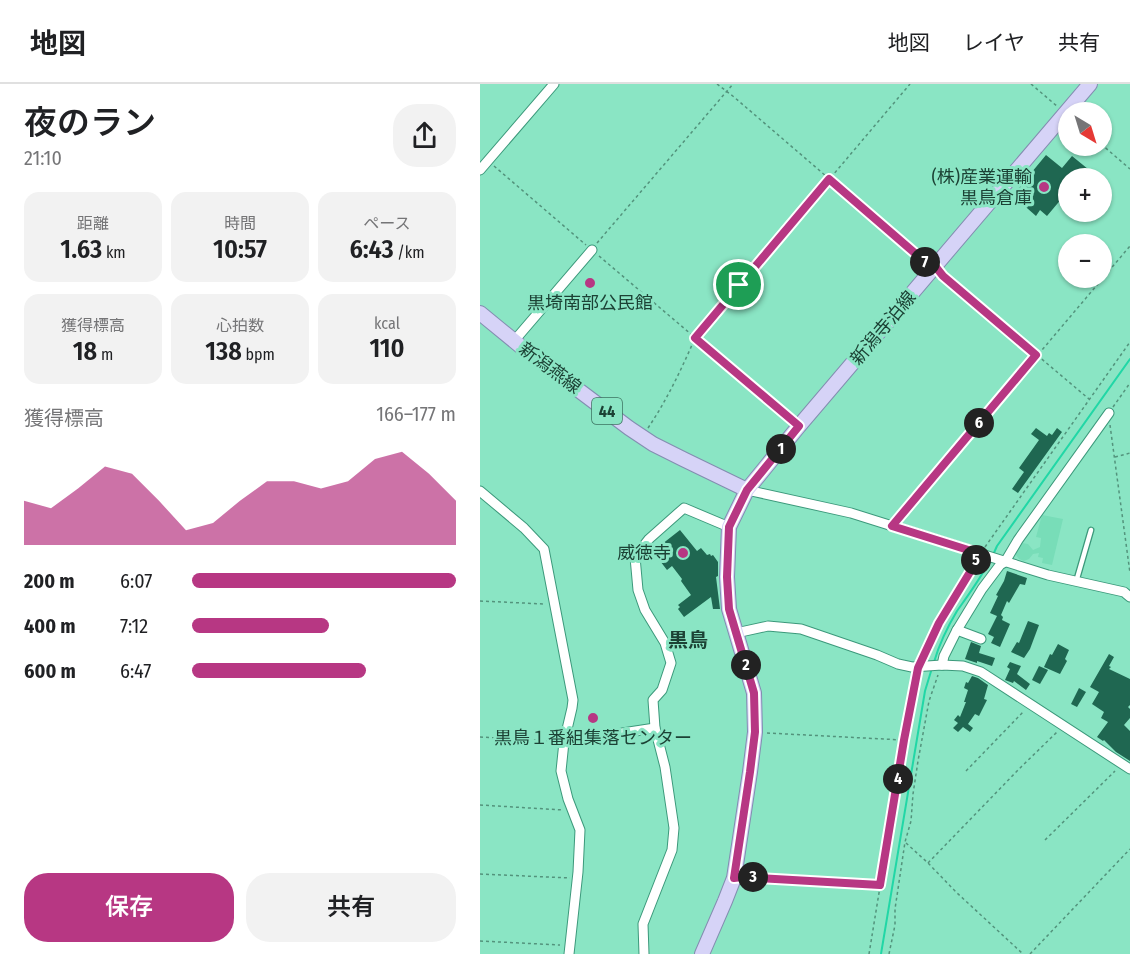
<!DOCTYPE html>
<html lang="ja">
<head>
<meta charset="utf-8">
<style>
	:root { --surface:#fff; --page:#f2f2f2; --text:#202124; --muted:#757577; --line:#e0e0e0; --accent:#b73783 }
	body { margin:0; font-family:"Fira Sans Condensed","Noto Sans JP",sans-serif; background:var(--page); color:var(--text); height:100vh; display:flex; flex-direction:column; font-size:22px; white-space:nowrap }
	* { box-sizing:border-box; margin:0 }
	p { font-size:20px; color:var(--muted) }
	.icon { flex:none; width:33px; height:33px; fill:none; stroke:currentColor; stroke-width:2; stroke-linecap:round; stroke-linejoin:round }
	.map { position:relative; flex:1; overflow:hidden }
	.details { display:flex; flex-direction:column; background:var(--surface); width:480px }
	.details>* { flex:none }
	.needle { width:39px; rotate:142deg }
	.buttons { position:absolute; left:578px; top:18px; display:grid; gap:12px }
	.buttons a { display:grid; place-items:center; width:54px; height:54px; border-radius:50%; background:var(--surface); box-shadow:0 2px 4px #0004; font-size:30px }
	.pin { position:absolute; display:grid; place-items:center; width:51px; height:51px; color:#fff; margin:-26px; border:3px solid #fff; border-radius:50%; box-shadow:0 2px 6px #0007 }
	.km { position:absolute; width:30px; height:30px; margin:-15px; border-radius:50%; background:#222; color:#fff; font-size:16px; line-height:30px; text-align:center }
	.round { display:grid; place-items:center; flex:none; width:63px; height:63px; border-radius:24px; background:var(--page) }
	.headline { display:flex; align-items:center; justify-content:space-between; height:102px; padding:0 24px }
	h1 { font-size:33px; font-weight:600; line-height:45px }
	.stats { display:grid; grid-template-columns:repeat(3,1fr); gap:9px; height:102px; padding:6px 24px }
	.stats div { display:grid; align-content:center; border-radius:15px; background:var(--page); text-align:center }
	.stats b { font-size:26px; font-weight:600 }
	.stats small { font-size:16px; font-weight:400 }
	.stats p { font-size:16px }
	.chart { height:168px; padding:12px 24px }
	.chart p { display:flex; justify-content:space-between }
	.chart svg { width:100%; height:108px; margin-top:6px; fill:var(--accent); opacity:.7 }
	.button { display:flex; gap:12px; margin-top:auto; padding:12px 24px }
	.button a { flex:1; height:69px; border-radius:24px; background:var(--accent); color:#fff; font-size:24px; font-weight:600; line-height:69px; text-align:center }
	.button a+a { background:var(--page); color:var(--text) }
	ul { padding:0 24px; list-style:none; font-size:20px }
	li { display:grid; grid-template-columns:96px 72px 1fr; align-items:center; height:45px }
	li i { height:15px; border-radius:8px; background:var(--accent) }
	header { display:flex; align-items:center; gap:36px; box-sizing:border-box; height:84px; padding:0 30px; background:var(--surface); border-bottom:2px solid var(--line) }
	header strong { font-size:28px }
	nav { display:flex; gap:33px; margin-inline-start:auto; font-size:21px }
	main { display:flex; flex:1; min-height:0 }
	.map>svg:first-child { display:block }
	.built { fill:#78ddb8 }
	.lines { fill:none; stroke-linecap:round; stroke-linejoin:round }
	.stream { stroke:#21d7a6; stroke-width:2 }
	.building { fill:#1f6751 }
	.service-casing { stroke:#3c997b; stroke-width:7 }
	.minor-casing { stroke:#3c997b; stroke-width:11 }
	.primary-casing { stroke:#838db0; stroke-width:16 }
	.path { stroke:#53937c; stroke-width:1.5; stroke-dasharray:3 3; stroke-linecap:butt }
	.service { stroke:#fff; stroke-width:4.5 }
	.minor { stroke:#fff; stroke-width:9 }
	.primary { stroke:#d6d3f7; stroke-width:14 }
	.route-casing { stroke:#fff; stroke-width:12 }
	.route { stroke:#b73783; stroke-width:8 }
	.poi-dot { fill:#b73783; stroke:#8ae5c4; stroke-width:2 }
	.labels { text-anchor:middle; stroke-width:6; stroke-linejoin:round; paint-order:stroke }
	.shield { fill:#8ae5c4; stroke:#3d7360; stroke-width:1.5 }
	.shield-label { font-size:16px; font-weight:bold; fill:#1c4235 }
	.poi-label { font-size:18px; fill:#1c4235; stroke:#8ae5c4; text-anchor:end }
	.street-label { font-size:18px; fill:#1c4235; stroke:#8ae5c4 }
	.neighbourhood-label { font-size:20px; font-weight:bold; fill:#1c4235; stroke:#8ae5c4 }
</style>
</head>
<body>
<header>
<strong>地図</strong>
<nav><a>地図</a><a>レイヤ</a><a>共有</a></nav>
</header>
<main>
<section class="details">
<div class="headline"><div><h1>夜のラン</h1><p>21:10</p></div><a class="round"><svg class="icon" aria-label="share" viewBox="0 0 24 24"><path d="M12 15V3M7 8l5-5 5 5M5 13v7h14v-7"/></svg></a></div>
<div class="stats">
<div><p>距離</p><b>1.63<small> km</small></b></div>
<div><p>時間</p><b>10:57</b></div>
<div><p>ペース</p><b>6:43<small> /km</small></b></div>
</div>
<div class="stats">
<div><p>獲得標高</p><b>18<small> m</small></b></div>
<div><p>心拍数</p><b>138<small> bpm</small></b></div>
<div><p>kcal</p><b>110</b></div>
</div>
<div class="chart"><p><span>獲得標高</span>166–177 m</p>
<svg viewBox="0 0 160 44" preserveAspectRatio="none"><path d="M0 44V26L10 29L20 21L30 12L40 15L50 26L60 38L70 35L80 26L90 18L100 18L110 21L120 18L130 9L140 6L150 15L160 26V44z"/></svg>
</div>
<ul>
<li><b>200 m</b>6:07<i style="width:100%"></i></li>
<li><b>400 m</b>7:12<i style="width:52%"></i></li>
<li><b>600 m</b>6:47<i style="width:66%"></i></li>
</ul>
<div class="button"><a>保存</a><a>共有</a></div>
</section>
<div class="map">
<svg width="650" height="870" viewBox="0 0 650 870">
	<rect width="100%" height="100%" fill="#8ae5c4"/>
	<polygon class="built" points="562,431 583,435 572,481 562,479 563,474 558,473 559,469 553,470 549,475 544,477 539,475 536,471 536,465 542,459 548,460 553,466 560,463 561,454 556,453"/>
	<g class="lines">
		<g class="stream">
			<polyline points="513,471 517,462 650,275"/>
			<path d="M454,578C459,561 468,542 477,527C489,510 501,494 510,476"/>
			<polyline points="401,870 445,607 452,584"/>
		</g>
	</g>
	<g class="building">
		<polygon points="566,71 582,84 592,72 619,94 588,94 588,107 567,132 560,126 556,132 539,117 543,112 537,106"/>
		<polygon points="556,344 567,352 569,349 572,351 577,344 582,348 538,409 532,405 544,388 539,384 559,356 551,350"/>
		<polygon points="200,446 217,467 221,464 227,471 230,470 231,472 233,471 238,478 238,492 236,493 240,525 233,525 231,513 204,533 198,525 200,523 198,521 211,511 201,497 202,495 192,482 187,486 177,473 181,470 177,464"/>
		<polygon points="527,487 547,494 545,501 540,500 529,519 527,517 521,531 523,533 522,536 530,540 520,563 511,559 514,553 508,550 517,532 510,529 518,512 516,511 524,497"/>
		<polygon points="548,537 559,541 550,565 544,574 531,568 537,558 539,559"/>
		<polygon points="491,558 501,562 499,569 515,574 512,582 497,577 497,579 485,575"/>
		<polygon points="578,560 589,566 585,575 587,577 580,590 564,583 570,570 572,571"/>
		<polygon points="629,570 634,573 629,582 631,583 629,585 650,595 650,621 648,623 650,625 650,634 644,641 650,647 650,677 636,668 624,656 623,657 617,653 628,638 621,634 624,628 612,620 619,608 610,603"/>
		<polygon points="530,578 541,582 537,590 550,600 546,606 534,597 533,599 525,596 530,585 527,583"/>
		<polygon points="559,582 568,586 560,600 552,596"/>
		<polygon points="492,592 498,594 508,601 504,615 507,616 499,632 495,630 488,640 493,644 490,648 483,643 478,648 473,644 478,639 474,636 478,631 480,633 486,618 484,618 488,606 484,604 486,598 488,599"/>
		<polygon points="599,604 606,608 597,623 591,620"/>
	</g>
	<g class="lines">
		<defs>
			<polyline id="service" points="596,498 611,446"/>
			<g id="minor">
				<polyline points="0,86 74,0"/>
				<polyline points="34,257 112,166"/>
				<polyline points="267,406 371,429 568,491 644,508 650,513"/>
				<polyline points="0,407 44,444 64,465 93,616 92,624 84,658 81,687 88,715 100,746 98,788 89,870"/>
				<polyline points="477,546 502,505 520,481 525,478 538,456 629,329"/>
				<polyline points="256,549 288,542 321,545 397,571 418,580 432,583 462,581 483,582 501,588 650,685"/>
				<polyline points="462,581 464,572 477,546 501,555"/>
				<polyline points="438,584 459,539 501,470"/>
				<polyline points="84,658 175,644"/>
				<polyline points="164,870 163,840 192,766 194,744 185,683 175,644 173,616 182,606 191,579 185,559 165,526 158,506 155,473 169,455 204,424 249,443"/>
			</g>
			<g id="primary">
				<polyline points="0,229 44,265 149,344 173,360 203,375 267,406"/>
				<polyline points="222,870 245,817 254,794 270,688 275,648 274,609 249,525 247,493 249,443 267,406 319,342 610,0"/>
			</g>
		</defs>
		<use href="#service" class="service-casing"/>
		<use href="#minor" class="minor-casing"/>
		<use href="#primary" class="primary-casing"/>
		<g class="path">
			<polyline points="237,0 254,13 446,178"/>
			<polyline points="551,0 578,23"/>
			<polyline points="621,60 650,85"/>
			<polyline points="14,82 106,161"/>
			<polyline points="117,159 253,0"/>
			<polyline points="119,172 312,336"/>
			<polyline points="461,190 609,315"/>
			<polyline points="633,323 650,299"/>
			<polyline points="630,341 650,489"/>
			<path d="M168,344C187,316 202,284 215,254L430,0"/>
			<polyline points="635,373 650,369"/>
			<polyline points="419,435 650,162"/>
			<polyline points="505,463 650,258"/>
			<polyline points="0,517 64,520"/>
			<polyline points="287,649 423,656"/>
			<polyline points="0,653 74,657"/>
			<polyline points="486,687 544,627"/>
			<polyline points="0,721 83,726"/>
			<polyline points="565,756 635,687"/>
			<polyline points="426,759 448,779 476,808 543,870"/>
			<polyline points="448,779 539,685 577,648"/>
			<polyline points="0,790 90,794"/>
			<polyline points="266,793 399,801"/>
			<polyline points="0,857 80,861"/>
			<polyline points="389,870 424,656 436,593"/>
			<polyline points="409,870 415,841 415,825 425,758 431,737 433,710 438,677 449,617 458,591"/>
			<polyline points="550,870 650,765"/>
		</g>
		<use href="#service" class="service"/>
		<use href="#minor" class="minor"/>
		<use href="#primary" class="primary"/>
	</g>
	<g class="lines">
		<defs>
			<polygon id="route" points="349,95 444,177 455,182 463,192 556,271 412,442 501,470 459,539 438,584 424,656 400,801 262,793 254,794 270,688 275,648 274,609 249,525 247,493 249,443 267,406 319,342 215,254"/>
		</defs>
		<use href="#route" class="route-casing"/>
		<use href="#route" class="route"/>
	</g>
	<g class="poi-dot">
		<circle cx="564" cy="103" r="6"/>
		<circle cx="110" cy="199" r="6"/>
		<circle cx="203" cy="469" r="6"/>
		<circle cx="113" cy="634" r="6"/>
	</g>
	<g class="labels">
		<rect class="shield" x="112" y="314" width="30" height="26" rx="4.5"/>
		<g class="shield-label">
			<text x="127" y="333">44</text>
		</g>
		<g class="poi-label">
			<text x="552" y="99">(株)産業運輸<tspan x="552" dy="21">黒鳥倉庫</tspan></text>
			<text x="110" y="225" text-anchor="middle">黒埼南部公民館</text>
			<text x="191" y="475">威徳寺</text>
			<text x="113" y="660" text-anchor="middle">黒鳥１番組集落センター</text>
		</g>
		<g class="street-label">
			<text transform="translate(403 244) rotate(-50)" y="6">新潟寺泊線</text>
			<text transform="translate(70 284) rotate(37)" y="6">新潟燕線</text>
		</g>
		<g class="neighbourhood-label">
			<text x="208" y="563">黒鳥</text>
		</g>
	</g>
</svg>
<div class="buttons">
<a><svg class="needle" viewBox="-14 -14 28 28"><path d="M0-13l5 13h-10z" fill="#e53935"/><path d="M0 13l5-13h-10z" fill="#757577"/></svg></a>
<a>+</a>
<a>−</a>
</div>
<div class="pin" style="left:259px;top:201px;background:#1e9e55"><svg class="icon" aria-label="arrive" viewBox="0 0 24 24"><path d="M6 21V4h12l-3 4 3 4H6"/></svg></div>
<b class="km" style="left:301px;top:365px">1</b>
<b class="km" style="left:266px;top:581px">2</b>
<b class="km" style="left:273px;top:793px">3</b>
<b class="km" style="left:418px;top:695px">4</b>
<b class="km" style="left:496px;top:476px">5</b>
<b class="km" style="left:499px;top:339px">6</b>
<b class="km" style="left:445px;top:178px">7</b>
</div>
</main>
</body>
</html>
